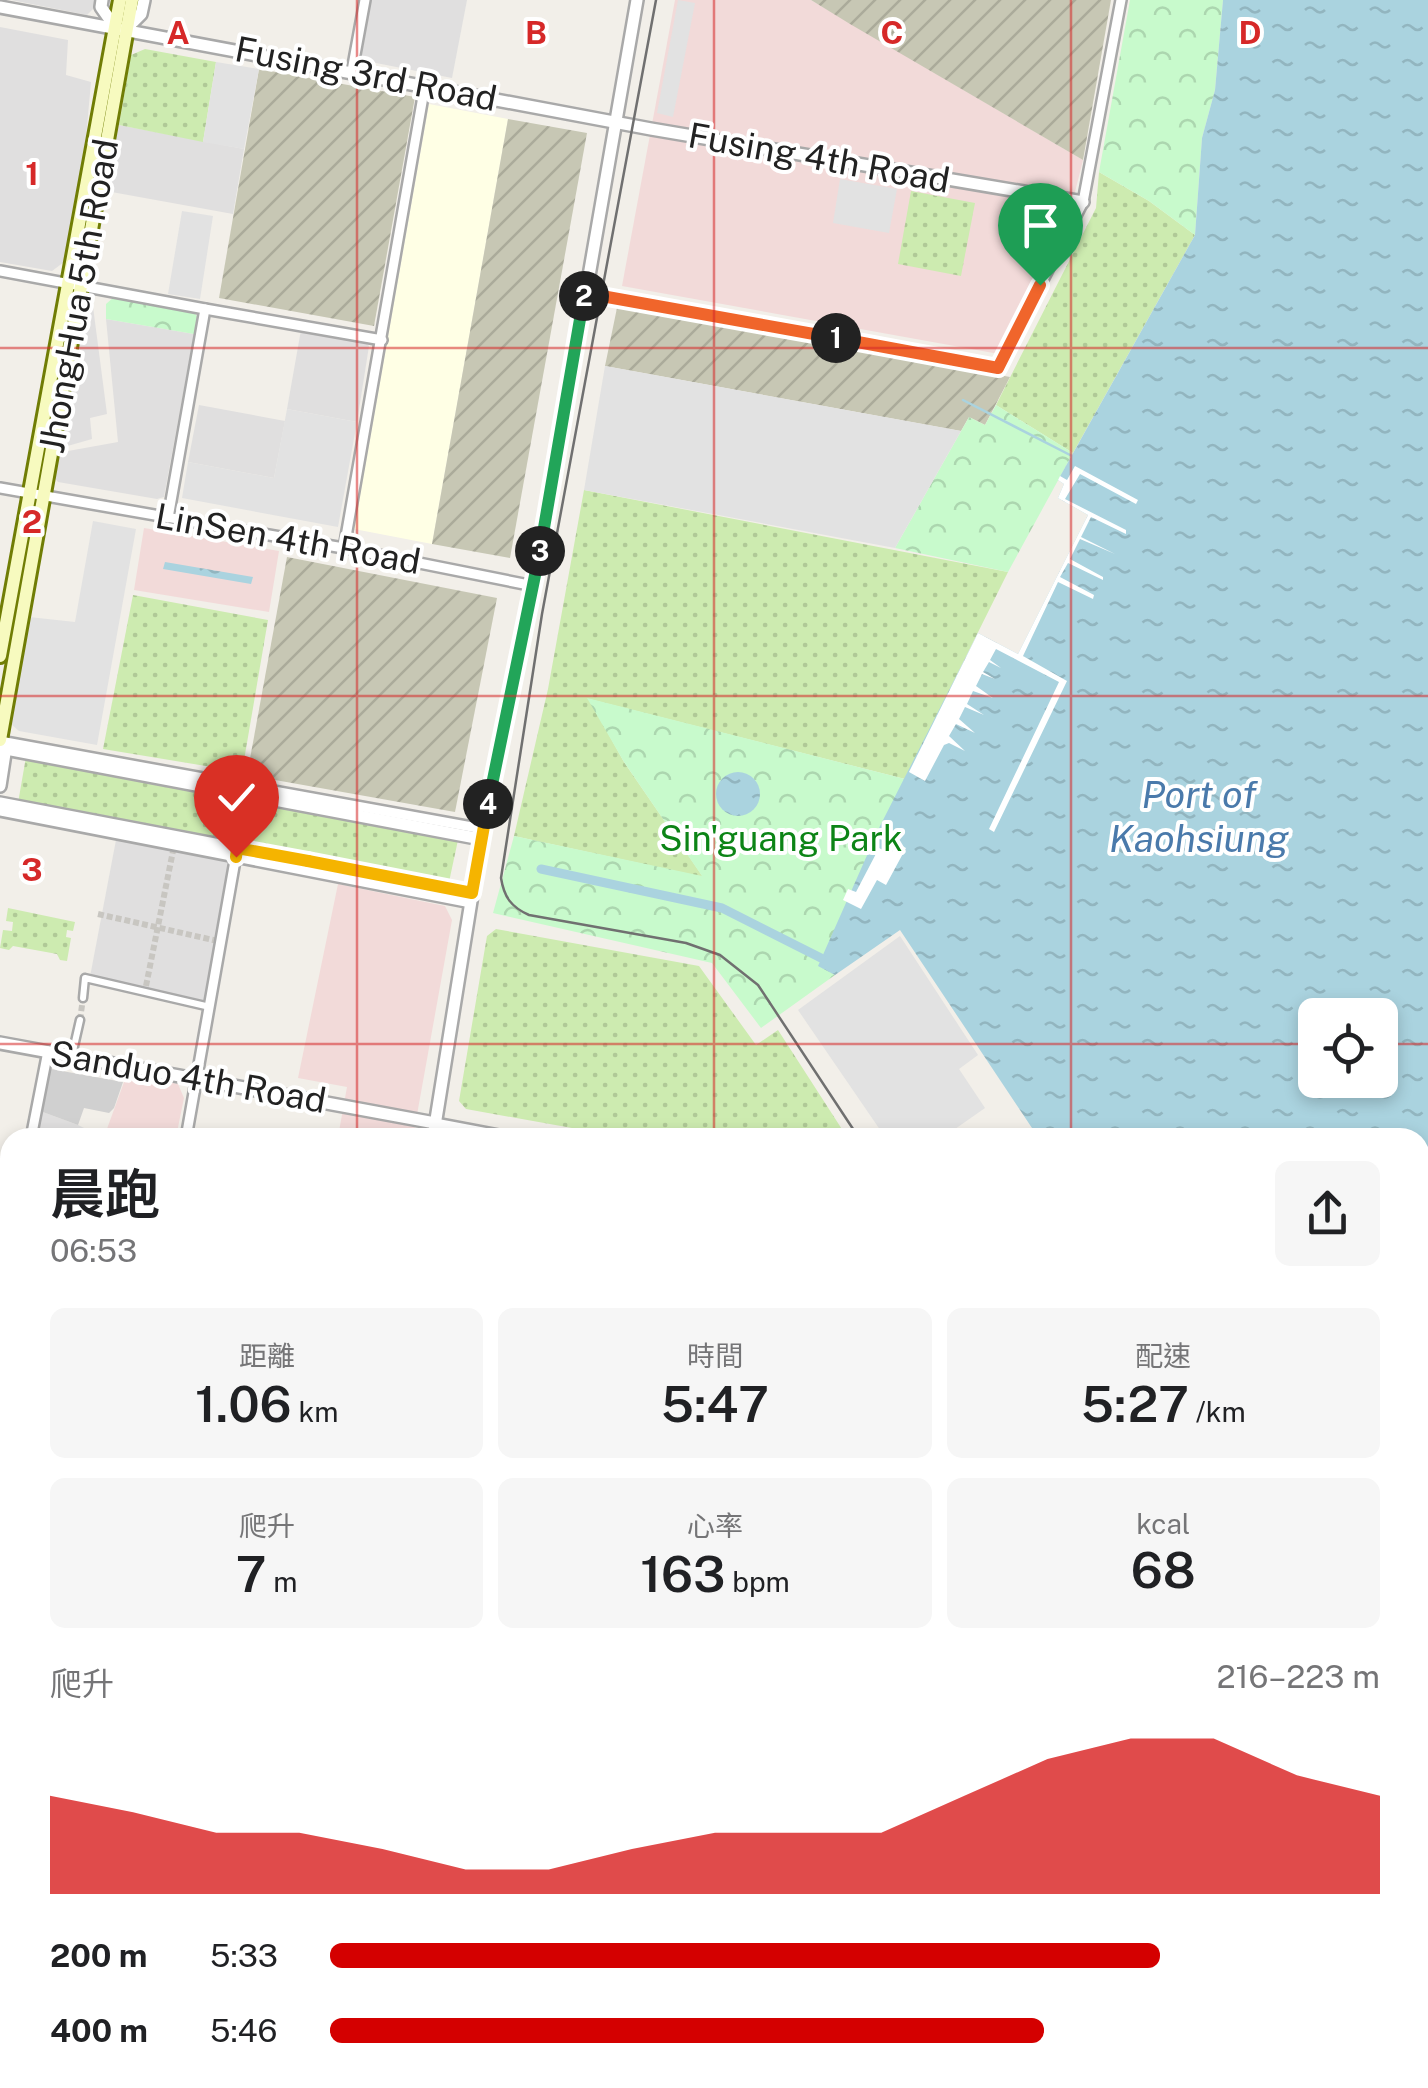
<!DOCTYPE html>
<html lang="zh-TW">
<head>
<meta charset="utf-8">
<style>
	:root { --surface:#fff; --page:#f6f6f6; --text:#202124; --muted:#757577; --accent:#d40000 }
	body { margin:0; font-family:"Public Sans","Noto Sans TC",sans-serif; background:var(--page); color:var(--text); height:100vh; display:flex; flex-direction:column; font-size:38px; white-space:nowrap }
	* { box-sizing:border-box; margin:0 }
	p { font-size:32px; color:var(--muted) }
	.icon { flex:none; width:55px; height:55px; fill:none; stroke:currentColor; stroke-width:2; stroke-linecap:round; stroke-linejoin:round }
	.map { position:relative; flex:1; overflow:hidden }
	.details { position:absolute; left:0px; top:1128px; width:1430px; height:962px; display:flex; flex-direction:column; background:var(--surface); border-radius:30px 30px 0 0; box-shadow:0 5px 15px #0003 }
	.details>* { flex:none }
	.buttons { position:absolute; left:1298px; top:998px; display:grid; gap:20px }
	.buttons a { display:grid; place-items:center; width:100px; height:100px; border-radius:15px; background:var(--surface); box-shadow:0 5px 15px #0003; font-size:50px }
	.pin { position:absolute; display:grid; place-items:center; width:85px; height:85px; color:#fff; margin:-102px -42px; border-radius:50% 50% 50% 0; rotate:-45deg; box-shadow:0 0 10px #0007 }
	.pin .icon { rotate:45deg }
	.km { position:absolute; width:50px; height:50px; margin:-25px; border-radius:50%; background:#222; color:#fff; font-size:28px; line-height:50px; text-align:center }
	.round { display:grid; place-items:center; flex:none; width:105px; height:105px; border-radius:15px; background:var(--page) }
	.head { display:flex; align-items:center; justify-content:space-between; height:170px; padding:0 50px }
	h1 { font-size:55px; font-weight:600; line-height:75px }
	.stats { display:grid; grid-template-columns:repeat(3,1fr); gap:15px; height:170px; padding:10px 50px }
	.stats div { display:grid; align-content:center; border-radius:15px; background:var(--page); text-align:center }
	.stats b { font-size:50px; font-weight:600 }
	.stats small { font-size:28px; font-weight:400 }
	.stats p { font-size:28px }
	.chart { height:280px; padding:20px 50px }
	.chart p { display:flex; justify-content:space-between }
	.chart svg { width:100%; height:180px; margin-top:10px; fill:var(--accent); opacity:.7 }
	ul { padding:0 50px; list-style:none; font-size:32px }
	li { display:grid; grid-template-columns:160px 120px 1fr; align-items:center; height:75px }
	li i { height:25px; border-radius:12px; background:var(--accent) }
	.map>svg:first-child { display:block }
	.residential { fill:#e0dfdf }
	.commercial { fill:#f2dad9 }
	.education { fill:#ffffe5 }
	.religious { fill:#d0d0d0 }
	.construction { fill:url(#construction-furrows) }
	.grass { fill:url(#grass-dots) }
	.park { fill:url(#park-crowns) }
	.parking { fill:#e2e2e2 }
	.water { fill:url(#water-ripples); fill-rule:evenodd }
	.pier { fill:#fff }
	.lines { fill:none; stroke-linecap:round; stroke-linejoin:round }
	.stream { stroke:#aad3df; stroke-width:2.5 }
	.canal { stroke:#aad3df; stroke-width:9 }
	.ferry { stroke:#4a7aab; stroke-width:2.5; stroke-dasharray:12 10; stroke-linecap:butt }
	.pedestrian-tunnel { stroke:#c8c6c1; stroke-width:6; stroke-dasharray:6 3; stroke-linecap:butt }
	.pedestrian-casing { stroke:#a9a9a9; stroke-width:11 }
	.minor-casing { stroke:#a9a9a9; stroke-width:14 }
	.tertiary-casing { stroke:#a9a9a9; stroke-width:16 }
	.secondary-casing { stroke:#707d05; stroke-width:18 }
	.pedestrian { stroke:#fff; stroke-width:6 }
	.minor { stroke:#fff; stroke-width:9 }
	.tertiary { stroke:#fff; stroke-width:11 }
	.secondary { stroke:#f7fabf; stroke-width:12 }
	.tram { stroke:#707070; stroke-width:2.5 }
	.split-1-casing { stroke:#fff; stroke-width:20 }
	.split-2-casing { stroke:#fff; stroke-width:20 }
	.split-3-casing { stroke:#fff; stroke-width:20 }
	.split-4-casing { stroke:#fff; stroke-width:20 }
	.split-5-casing { stroke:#fff; stroke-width:20 }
	.split-6-casing { stroke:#fff; stroke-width:20 }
	.split-1 { stroke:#f0652b; stroke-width:12 }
	.split-2 { stroke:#f0652b; stroke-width:12 }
	.split-3 { stroke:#22a559; stroke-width:12 }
	.split-4 { stroke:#22a559; stroke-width:12 }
	.split-5 { stroke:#f5b400; stroke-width:12 }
	.split-6 { stroke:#f5b400; stroke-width:12 }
	.grid { fill:none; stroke:#d62828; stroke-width:2.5; stroke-opacity:0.55 }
	.labels { text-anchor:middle; stroke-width:8; stroke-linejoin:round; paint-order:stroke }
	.street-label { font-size:35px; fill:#222; stroke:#fff }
	.park-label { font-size:35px; fill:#0c8416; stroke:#fff }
	.water-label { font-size:38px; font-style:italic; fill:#4a7aab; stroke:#fff }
	.grid-label { font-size:32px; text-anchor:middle; font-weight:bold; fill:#d62828; stroke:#fff; stroke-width:8; stroke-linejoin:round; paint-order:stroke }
</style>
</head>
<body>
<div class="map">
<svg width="1428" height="2088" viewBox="0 0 1428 2088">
	<defs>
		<pattern id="construction-furrows" width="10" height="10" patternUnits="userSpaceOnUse" patternTransform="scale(2.5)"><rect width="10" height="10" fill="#c7c7b4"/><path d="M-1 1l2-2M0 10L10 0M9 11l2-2" fill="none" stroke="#abab9a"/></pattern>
		<pattern id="grass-dots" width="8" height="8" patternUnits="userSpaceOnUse" patternTransform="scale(2.5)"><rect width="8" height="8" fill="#cdebb0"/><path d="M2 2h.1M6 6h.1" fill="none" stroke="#b0c997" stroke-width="1.8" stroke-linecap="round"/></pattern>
		<pattern id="park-crowns" width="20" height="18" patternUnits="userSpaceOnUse" patternTransform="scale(2.5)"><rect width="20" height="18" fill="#c8facc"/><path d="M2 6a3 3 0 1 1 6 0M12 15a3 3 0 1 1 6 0" fill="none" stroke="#acd6af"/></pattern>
		<pattern id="water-ripples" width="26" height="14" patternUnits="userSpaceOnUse" patternTransform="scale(2.5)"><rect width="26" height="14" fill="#aad3df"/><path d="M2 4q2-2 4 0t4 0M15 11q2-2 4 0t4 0" fill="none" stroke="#92b5bf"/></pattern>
	</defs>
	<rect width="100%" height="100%" fill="#f2efe9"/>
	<g class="residential">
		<polygon points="11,0 96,0 95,7 87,15"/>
		<polygon points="371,0 467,0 452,78 361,60"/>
		<polygon points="0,27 68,40 66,75 91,82 80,205 64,262 52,271 0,262"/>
		<polygon points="119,125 244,149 233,214 106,191"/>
		<polygon points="85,296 92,299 107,414 90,418 92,439 64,447 58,444"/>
		<polygon points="106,319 194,334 164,497 157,499 58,482 54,477 57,453 118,442"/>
		<polygon points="301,330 365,342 369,346 357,422 287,409"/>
		<polygon points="199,405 285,421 274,478 188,462"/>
		<polygon points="116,840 232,863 204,1008 89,982"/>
		<polygon points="40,1111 78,1125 104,1138 36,1138"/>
		<polygon points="0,1169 10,1170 10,1277 0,1275"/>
		<polygon points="0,1636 10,1638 10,1714 0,1713"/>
		<polygon points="0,1776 10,1778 10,1911 6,1936 0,1936"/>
		<polygon points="49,2080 241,2080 239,2088 48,2088"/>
		<polygon points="278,2080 454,2080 453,2088 277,2088"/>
	</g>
	<g class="commercial">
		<polygon points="675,0 811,0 1083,160 1072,204 999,354 622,286"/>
		<polygon points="144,528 279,551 269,612 134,590"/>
		<polygon points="338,884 445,906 452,920 413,1137 338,1137 347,1087 298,1078"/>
		<polygon points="127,1074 178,1084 184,1098 176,1137 104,1137"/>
		<polygon points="0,1713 10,1714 10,1778 0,1776"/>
		<polygon points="0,1993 10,1995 10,2080 49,2080 48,2088 0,2088 0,2042 5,2032 0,2031"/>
	</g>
	<g class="education">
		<polygon points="429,104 508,119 432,544 354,529"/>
		<polygon points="0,1291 10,1293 10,1495 0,1493"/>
	</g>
	<polygon class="religious" points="51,1069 123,1082 114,1108 109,1113 84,1108 78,1125 40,1111"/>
	<g class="construction">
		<polygon points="811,0 1111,0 1083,160 850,24"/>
		<polygon points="259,69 415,97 374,326 219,298"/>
		<polygon points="508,119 587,133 510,558 432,544"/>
		<polygon points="618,303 1010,377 985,425 969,417 961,431 605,366"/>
		<polygon points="287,557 497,598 455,812 247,775"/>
	</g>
	<g class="grass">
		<polygon points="145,49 216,62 203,142 119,125 131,55"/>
		<polygon points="1099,172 1149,201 1195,235 1073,453 996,405 1096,208"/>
		<polygon points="911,191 975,203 961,276 898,264"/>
		<polygon points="584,490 1008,572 905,779 589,699 624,762 703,877 514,836 548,689"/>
		<polygon points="133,595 268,620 242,772 103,749"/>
		<polygon points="26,757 458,840 449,882 18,803"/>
		<polygon points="8,908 75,922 73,931 67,930 66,937 71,938 67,961 60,960 57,954 13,946 9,950 0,948 3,930 12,931 13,922 6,921"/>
		<polygon points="496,929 699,966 756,1045 778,1030 847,1137 622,1137 466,1109 459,1101 487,936"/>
	</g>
	<g class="park">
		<polygon points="1130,0 1223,0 1215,90 1202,138 1195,235 1149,201 1099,172"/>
		<polygon points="114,297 192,311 197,316 194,334 106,319 106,304"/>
		<polygon points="996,405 1073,453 1008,572 895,548 969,417 985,425"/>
		<polygon points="587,698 905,779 819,965 835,975 761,1028 712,963 493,913 514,836 702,876 624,762"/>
		<polygon points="0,1533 10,1535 10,1629 0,1628"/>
		<polygon points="718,2080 857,2080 845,2088 706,2088"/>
	</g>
	<g class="parking">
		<polygon points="678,0 695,3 673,117 657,113"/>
		<polygon points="216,62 259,69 244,149 203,142"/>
		<polygon points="840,179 897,189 889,233 833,223"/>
		<polygon points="182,211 213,216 200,299 168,294"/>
		<polygon points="605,366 961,431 895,548 584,490"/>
		<polygon points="287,409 357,422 338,527 182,498 188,462 274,478"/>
		<polygon points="93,521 136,529 97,745 19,731 10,723 29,617 75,622"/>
		<polygon points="900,936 978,1055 959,1069 985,1108 955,1129 960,1137 885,1137 798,1010"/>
	</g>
	<g class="water">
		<path d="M1223,0H1428V2088H845L857,2080H1420V1138L1038,1137L900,930L835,975L818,966L880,826L978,633L1018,654L1088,515L1058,498L1064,484L1058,480L1195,235L1202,138L1215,90ZM1315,1015H1380V1080H1315Z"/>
		<polygon points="165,562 253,577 251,584 163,569"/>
		<circle cx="738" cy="794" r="22"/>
	</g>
	<g class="pier">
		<polygon points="1075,466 1138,500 1136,504 1080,474 1065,499 1126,530 1126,534 1091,517 1081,537 1115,554 1080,539 1070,559 1103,577 1103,580 1068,563 1060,577 1094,595 1093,599 1058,582 1023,656 1067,681 994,832 989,829 1059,682 996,649 990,660 1001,668 989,662 983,672 995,679 982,674 976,686 993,698 973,691 967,704 984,715 965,707 959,719 975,733 956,724 949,736 965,751 949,743 944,745 925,781 909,772 978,633 1018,654 1088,515 1058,498 1064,484 1058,480 1060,476 1067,480"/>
		<polygon points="897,843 906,848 886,885 877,880 861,909 843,900 848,889 856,892 879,848 891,854"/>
	</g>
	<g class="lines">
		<polyline class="stream" points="963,400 1072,456"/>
		<polyline class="canal" points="541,869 722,908 821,958"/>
		<g class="ferry">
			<polyline points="1420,2010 1428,2004"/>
			<polyline points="1314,2088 1323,2080"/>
		</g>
		<g class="pedestrian-tunnel">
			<polyline points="98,914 222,942"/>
			<polyline points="146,986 174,846"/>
			<polyline points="80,1020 83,998"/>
		</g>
		<defs>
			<g id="pedestrian">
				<polyline points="83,998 85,978 210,1007"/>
				<polyline points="72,1055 80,1020"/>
			</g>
			<g id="minor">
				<polyline points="352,71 365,0"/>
				<polyline points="0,271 205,309 168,518"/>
				<polyline points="585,293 998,367 1083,202 1121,0"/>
				<polyline points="205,309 382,340"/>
				<polyline points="0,488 349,549 534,586"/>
				<polyline points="344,548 425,85"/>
				<polyline points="0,741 483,829"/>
				<polyline points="0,811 471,903"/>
				<polyline points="435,1123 515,1138"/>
				<polyline points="31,1138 48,1051"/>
				<polyline points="186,1138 236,855"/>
				<polyline points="0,1164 10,1165"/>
				<polyline points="0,1220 10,1222"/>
				<polyline points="2,1280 10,1241"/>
				<polyline points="0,1634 10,1635"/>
				<polyline points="0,1862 10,1863"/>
				<polyline points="15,2088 16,2080"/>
				<polyline points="509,2088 510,2080"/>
				<polyline points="645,2088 658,2080"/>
			</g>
			<g id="tertiary">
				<polyline points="102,0 101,7 115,27"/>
				<polyline points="0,7 651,129 1083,202"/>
				<polyline points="126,29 141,14 144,0"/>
				<polyline points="0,748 481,839"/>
				<polyline points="0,786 6,747"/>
				<polyline points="0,803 472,893"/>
				<polyline points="0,1043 435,1123"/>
				<polyline points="433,1138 481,839 551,494 637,0"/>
				<polyline points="0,1499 10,1500"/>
				<polyline points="0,1531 10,1532"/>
				<polyline points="0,1744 10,1746"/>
				<polyline points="0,1977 10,1979"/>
				<polyline points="565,2080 593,2085"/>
				<polyline points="260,2088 261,2080"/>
			</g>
			<g id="secondary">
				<polyline points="0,656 120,0"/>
				<polyline points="0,740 132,0"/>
				<polyline points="0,1514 10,1516"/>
			</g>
		</defs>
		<use href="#pedestrian" class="pedestrian-casing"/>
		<use href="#minor" class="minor-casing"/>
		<use href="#tertiary" class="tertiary-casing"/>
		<use href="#secondary" class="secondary-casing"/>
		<use href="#pedestrian" class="pedestrian"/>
		<use href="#minor" class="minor"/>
		<use href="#tertiary" class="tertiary"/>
		<use href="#secondary" class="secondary"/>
		<g class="tram">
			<path d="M656,0L542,614L501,878C504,897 511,907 529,915L686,943L720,955L758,985L859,1138"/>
			<polyline points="687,2088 699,2080"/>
		</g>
	</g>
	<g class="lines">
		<defs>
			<polyline id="split-1" points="836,338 998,368 1040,285"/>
			<polyline id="split-2" points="584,296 585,293 836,338"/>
			<polyline id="split-3" points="540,551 584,296"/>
			<polyline id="split-4" points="488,804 540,551"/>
			<polyline id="split-5" points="308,861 472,893 488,804"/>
			<polyline id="split-6" points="236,857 237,848 308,861"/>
		</defs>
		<use href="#split-1" class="split-1-casing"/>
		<use href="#split-2" class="split-2-casing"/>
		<use href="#split-3" class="split-3-casing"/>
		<use href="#split-4" class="split-4-casing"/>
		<use href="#split-5" class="split-5-casing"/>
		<use href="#split-6" class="split-6-casing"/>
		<use href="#split-1" class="split-1"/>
		<use href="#split-2" class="split-2"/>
		<use href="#split-3" class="split-3"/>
		<use href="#split-4" class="split-4"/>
		<use href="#split-5" class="split-5"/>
		<use href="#split-6" class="split-6"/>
	</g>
	<path class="grid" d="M357,0V1138M714,0V1138M1071,0V1138M0,348H1428M0,696H1428M0,1044H1315M1380,1044H1428M0,1392H10M1420,1392H1428M0,1740H10M1420,1740H1428M357,2080V2088M714,2080V2088M1071,2080V2088"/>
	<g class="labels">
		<g class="street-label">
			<text transform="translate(366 74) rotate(11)" y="12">Fusing 3rd Road</text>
			<text transform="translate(819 158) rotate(10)" y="12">Fusing 4th Road</text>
			<text transform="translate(79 296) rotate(-80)" y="12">JhongHua 5th Road</text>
			<text transform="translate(288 539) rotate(10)" y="12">LinSen 4th Road</text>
			<text transform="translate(188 1077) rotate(10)" y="12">Sanduo 4th Road</text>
		</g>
		<g class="park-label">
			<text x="781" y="851">Sin'guang Park</text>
		</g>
		<g class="water-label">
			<text x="1199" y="808">Port of<tspan x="1199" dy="44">Kaohsiung</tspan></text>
		</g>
	</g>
	<g class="grid-label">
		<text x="178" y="44">A</text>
		<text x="536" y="44">B</text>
		<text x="892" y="44">C</text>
		<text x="1250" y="44">D</text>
		<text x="32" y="185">1</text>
		<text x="32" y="533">2</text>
		<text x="32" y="881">3</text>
	</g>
</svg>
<div class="buttons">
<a><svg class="icon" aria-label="locate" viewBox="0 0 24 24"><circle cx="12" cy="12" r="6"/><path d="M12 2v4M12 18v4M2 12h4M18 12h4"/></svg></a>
</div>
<div class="pin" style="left:1040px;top:285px;background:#1e9e55"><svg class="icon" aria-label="arrive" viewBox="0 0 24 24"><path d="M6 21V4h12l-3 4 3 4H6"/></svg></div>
<div class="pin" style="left:236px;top:857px;background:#d93025"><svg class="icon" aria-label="check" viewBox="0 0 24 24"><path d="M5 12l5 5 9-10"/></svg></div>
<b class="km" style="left:836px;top:338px">1</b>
<b class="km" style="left:584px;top:296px">2</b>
<b class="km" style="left:540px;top:551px">3</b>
<b class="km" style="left:488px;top:804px">4</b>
<section class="details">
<div class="head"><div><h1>晨跑</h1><p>06:53</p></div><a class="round"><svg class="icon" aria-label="share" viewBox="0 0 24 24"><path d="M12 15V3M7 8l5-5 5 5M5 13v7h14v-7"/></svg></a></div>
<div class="stats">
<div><p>距離</p><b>1.06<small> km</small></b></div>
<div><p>時間</p><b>5:47</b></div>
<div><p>配速</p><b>5:27<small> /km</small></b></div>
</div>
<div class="stats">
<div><p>爬升</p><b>7<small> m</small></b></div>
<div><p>心率</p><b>163<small> bpm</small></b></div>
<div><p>kcal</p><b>68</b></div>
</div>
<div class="chart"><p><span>爬升</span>216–223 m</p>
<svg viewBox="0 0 160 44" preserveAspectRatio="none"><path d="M0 44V20L10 24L20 29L30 29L40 33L50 38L60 38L70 33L80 29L90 29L100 29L110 20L120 11L130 6L140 6L150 15L160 20V44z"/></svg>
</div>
<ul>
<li><b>200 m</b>5:33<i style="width:79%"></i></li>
<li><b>400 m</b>5:46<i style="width:68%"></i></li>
</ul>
</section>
</div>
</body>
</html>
